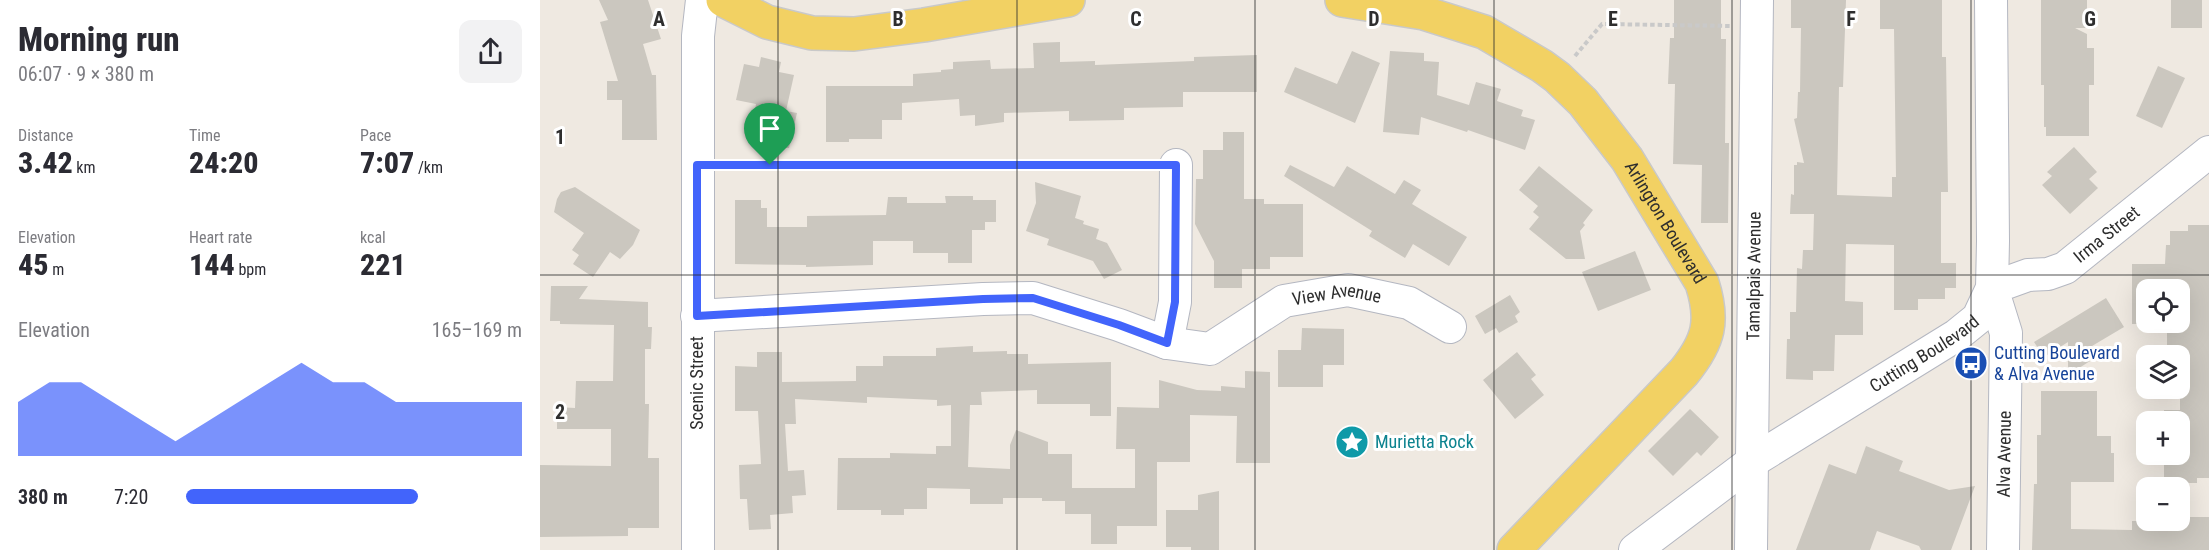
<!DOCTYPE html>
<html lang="en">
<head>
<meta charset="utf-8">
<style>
	:root { --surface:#fff; --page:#f2f2f3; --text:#2b2b33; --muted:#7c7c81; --accent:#4264fb }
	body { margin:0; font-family:"Roboto Condensed",sans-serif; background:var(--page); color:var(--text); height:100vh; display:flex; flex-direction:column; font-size:22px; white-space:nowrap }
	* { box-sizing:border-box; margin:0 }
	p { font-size:20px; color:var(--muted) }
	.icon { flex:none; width:33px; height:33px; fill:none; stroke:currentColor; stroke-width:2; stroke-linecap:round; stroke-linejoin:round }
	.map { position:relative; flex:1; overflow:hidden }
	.panel { display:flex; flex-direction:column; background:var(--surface); width:540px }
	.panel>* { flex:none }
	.buttons { position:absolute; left:1596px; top:279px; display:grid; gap:12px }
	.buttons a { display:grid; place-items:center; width:54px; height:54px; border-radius:12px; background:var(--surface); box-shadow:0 6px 24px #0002; font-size:30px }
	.pin { position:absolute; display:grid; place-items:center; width:51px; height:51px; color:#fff; margin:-62px -26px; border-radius:50% 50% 50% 0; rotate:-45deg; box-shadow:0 0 6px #0007 }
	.pin .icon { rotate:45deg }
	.round { display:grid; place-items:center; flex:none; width:63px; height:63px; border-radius:12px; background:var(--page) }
	.head { display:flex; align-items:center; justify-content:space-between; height:102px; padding:0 18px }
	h1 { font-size:33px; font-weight:800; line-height:45px }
	.metrics { display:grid; grid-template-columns:repeat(3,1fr); gap:9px; height:102px; padding:6px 18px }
	.metrics div { display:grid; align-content:center }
	.metrics b { font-size:30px; font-weight:800 }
	.metrics small { font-size:16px; font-weight:400 }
	.metrics p { font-size:16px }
	.chart { height:168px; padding:12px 18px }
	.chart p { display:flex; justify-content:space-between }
	.chart svg { width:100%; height:108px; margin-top:6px; fill:var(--accent); opacity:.7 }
	ul { padding:0 18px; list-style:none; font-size:20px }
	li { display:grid; grid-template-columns:96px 72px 1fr; align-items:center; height:45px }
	li i { height:15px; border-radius:8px; background:var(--accent) }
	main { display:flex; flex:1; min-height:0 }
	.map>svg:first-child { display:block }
	.building { fill:#cbc7bf; fill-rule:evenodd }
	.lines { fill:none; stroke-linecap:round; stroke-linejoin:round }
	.minor-casing { stroke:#b4b7c1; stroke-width:34 }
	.major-casing { stroke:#c9c9c9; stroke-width:36 }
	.path { stroke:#c9c9c9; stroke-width:4; stroke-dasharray:4.5 3; stroke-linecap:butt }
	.minor { stroke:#fff; stroke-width:32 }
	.major { stroke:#f2d163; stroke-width:33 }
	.route-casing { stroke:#fff; stroke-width:12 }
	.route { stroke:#4264fb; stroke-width:8 }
	.grid { fill:none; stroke:#2e2e2e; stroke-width:1.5; stroke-opacity:0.55 }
	.labels { text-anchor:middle; stroke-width:6; stroke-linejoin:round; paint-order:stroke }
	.street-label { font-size:18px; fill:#2e2e2e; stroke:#fff }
	.transit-label { font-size:18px; fill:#164399; stroke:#fff; text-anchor:start }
	.culture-label { font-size:18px; fill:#0d838f; stroke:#fff; text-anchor:start }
	.grid-label { font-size:20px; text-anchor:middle; font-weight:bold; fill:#2e2e2e; stroke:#fff; stroke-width:6; stroke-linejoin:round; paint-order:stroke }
</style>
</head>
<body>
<main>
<section class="panel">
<div class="head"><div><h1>Morning run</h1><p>06:07 · 9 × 380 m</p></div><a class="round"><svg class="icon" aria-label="share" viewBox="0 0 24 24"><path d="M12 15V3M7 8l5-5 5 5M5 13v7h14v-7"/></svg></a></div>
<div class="metrics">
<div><p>Distance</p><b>3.42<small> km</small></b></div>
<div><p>Time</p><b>24:20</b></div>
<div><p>Pace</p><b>7:07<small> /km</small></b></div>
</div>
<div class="metrics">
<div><p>Elevation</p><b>45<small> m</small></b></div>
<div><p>Heart rate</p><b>144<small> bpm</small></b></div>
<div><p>kcal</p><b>221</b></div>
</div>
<div class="chart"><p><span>Elevation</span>165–169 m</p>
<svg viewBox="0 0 160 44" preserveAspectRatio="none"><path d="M0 44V22L10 14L20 14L30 22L40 30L50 38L60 30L70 22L80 14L90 6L100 14L110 14L120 22L130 22L140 22L150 22L160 22V44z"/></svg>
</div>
<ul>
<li><b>380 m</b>7:20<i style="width:69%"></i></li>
</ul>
</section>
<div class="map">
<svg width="1669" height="550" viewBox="0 0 1669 550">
	<rect width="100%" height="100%" fill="#efe9e1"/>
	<g class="building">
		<polygon points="59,0 108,0 121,39 103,44 112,75 116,75 117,140 82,140 82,100 67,100 67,81 78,81 60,22 68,20"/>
		<polygon points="1134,0 1181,0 1181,39 1186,39 1185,143 1189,143 1188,223 1161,223 1162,165 1133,164 1135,84 1128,84 1130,38 1134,38"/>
		<polygon points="1251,0 1306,0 1303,87 1299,87 1297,195 1352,197 1352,177 1356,177 1354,29 1340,29 1340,0 1402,0 1402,57 1406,57 1408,192 1401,192 1401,263 1416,263 1416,288 1405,288 1405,299 1378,299 1378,310 1354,310 1354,245 1306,244 1305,301 1323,302 1323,335 1295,335 1294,371 1273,371 1273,380 1246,379 1247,339 1250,339 1250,312 1256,312 1257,268 1262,269 1263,250 1273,250 1274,214 1250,214 1251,194 1254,195 1254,165 1257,165 1257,162 1264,163 1254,119 1257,118 1258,92 1260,92 1261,28 1251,28"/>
		<polygon points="1501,0 1547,0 1547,28 1535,28 1547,34 1547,48 1554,48 1554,85 1549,85 1549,136 1506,136 1506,127 1504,127 1504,85 1501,85"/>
		<rect x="1631" y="0" width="31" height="28"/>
		<polygon points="520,42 520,62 555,61 555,65 654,61 654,57 717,55 717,92 643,92 643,107 584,108 584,120 529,121 529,111 464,113 464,122 435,126 435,115 420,116 419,99 362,103 362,120 342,120 342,139 309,139 309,142 286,142 286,86 373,86 373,74 401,72 401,70 413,69 413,62 450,60 451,69 494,68 493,43"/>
		<polygon points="812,51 840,63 815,123 744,92 755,67 797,84"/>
		<polygon points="850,51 884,53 884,61 899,62 897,95 929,105 936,82 961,89 957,101 983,110 981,116 995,120 985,150 928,130 927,132 881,117 879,135 843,132"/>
		<polygon points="221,57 241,62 239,72 254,75 246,111 257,113 249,148 225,148 231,115 215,111 216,104 196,100 204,64 219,67"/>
		<polygon points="1618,66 1645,78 1622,128 1596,116"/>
		<polygon points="683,132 704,132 704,199 724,199 724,204 763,204 763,257 730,257 730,269 702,269 702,288 674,288 674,261 655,224 656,179 663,179 663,150 683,150"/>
		<polygon points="1534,147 1557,172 1549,179 1558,188 1530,214 1502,185 1512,176 1507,172"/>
		<polygon points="750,165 794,187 807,166 855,194 864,180 881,190 872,204 927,237 909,266 873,244 865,258 829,236 832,231 744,176"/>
		<polygon points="999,166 1053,210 1043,223 1045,225 1040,231 1045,259 1026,259 989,229 999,217 993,212 998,206 979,190"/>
		<polygon points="495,182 541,196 535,218 544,221 543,224 559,229 556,239 567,243 582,270 564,279 553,261 507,245 509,239 486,231 496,203"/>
		<polygon points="35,187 100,230 93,245 80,259 70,252 53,277 33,264 39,255 32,250 44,233 14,212 17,199 21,192"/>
		<polygon points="405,196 433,196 433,200 456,200 456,222 445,222 445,230 432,230 432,263 408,263 408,253 373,253 373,241 333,241 333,265 266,267 266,265 195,264 195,200 221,200 221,208 227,208 227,227 267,227 267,216 346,215 348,197 367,197 367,203 406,203"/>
		<path d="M1648,225H1669V478H1657V483H1624V454H1640V422H1624V410H1640V351H1627V324H1592V264H1625L1626,245H1630V231H1648ZM1606,290H1640V322H1606Z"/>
		<polygon points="1095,251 1111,290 1058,311 1042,272"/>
		<polygon points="11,286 48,286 39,299 108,302 108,327 112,327 111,349 105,349 105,404 109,404 108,458 119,458 119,528 88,528 88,536 0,537 0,465 71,466 71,429 17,429 17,407 35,408 36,381 73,381 74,325 20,324 20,321 10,321"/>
		<polygon points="970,295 980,312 975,316 978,322 959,333 956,328 945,334 935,316"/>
		<polygon points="1566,298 1584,327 1552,346 1558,356 1528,375 1528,342 1504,357 1494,342"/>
		<polygon points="762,328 804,329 804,365 783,365 783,387 738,387 738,350 761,350"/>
		<polygon points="433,346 433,352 467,351 467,354 488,354 488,364 571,362 571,416 550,416 550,404 497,404 497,390 441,392 442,405 430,405 428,467 470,469 470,445 476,430 508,442 508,454 532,454 532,488 595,488 595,449 576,449 577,407 619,408 619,380 657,390 681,391 681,386 705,388 705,371 730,372 730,463 696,463 697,416 650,415 650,462 617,462 617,526 577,526 577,544 551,544 551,514 525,514 525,501 502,501 502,498 463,498 463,504 430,504 430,489 387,488 387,509 364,509 364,515 341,515 341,510 297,510 298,458 350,458 350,453 396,454 396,446 411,446 411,405 397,406 397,400 327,397 327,403 255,399 256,424 245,424 248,471 264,470 266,495 252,496 253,513 230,515 231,529 209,530 207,499 200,499 199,465 221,464 218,411 195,411 195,366 217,367 217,352 242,352 242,382 316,381 316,366 343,366 343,356 396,356 396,348"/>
		<polygon points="977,352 996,375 991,379 1004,395 975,419 943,380"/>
		<polygon points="1501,391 1557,391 1557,436 1571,436 1571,453 1574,453 1574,482 1531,482 1531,529 1592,530 1592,521 1646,520 1646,517 1669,517 1669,550 1492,550 1494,484 1497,484 1497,435 1501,435"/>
		<polygon points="1150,409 1179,437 1161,456 1157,452 1133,476 1108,451"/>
		<polygon points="1326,446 1363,461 1359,471 1409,490 1435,486 1411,550 1381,550 1379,546 1337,531 1330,550 1256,550 1289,464 1316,474"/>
		<polygon points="679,491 679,550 651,550 651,547 626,547 626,510 658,510 658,495"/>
	</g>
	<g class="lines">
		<defs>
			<g id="minor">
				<path id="s1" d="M157,316L443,299L493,298L579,325L627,343L670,349L744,301L808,290L869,303L910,327"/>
				<polyline points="627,343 635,302 636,165"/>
				<polyline points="158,550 158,36 162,0"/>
				<path id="s2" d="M1095,550L1213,461L1417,335L1438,318L1452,288L1453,241L1451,0"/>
				<path id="s3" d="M1211,550L1217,0"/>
				<path id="s4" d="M1463,550L1466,333L1452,288L1488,275L1508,274L1525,268L1669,152"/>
			</g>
			<g id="major">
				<polyline points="183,0 227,22 272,33 314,34 384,25 528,0"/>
				<path id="s5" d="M802,0L884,13L944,32L1002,66L1017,77L1043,102L1087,159L1162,283C1174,321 1169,341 1144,372L974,550"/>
			</g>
		</defs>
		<use href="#minor" class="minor-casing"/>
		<use href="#major" class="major-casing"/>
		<g class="path">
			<polyline points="1035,56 1062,24 1192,26"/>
			<polyline points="185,165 610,165"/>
		</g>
		<use href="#minor" class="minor"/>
		<use href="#major" class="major"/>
	</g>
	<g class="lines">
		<defs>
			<polygon id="route" points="157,165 636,165 635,302 627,343 579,325 493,298 443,299 157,316"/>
		</defs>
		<use href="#route" class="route-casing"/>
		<use href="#route" class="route"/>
	</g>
	<path class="grid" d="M238,0V550M477,0V550M715,0V550M954,0V550M1192,0V550M1431,0V550M0,275H1669"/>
	<defs>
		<symbol id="bus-disc" viewBox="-11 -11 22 22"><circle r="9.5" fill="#1a4fb4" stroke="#fff"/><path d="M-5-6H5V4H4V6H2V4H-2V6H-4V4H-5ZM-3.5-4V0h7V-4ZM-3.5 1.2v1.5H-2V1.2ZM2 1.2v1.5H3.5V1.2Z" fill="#fff"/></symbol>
		<symbol id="sight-disc" viewBox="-11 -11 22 22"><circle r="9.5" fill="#0f9aa8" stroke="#fff"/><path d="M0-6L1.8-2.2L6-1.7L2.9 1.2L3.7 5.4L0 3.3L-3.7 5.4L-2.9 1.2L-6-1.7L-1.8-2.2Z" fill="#fff"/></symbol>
	</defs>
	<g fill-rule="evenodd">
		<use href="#bus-disc" x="1412" y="344" width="38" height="38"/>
		<use href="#sight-disc" x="793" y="423" width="38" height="38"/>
	</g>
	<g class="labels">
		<g class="street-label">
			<text dy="6" stroke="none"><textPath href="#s5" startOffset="414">Arlington Boulevard</textPath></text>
			<text dy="6" stroke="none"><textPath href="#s4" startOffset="394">Irma Street</textPath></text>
			<text dy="6" stroke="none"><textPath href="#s3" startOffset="274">Tamalpais Avenue</textPath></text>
			<text dy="6" stroke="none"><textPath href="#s1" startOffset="663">View Avenue</textPath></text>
			<text dy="6" stroke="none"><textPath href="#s2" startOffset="350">Cutting Boulevard</textPath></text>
			<text transform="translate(157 383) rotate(-90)" y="6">Scenic Street</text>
			<text dy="6" stroke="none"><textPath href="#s4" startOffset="96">Alva Avenue</textPath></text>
		</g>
		<g class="transit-label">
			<text x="1454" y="359">Cutting Boulevard<tspan x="1454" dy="21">&amp; Alva Avenue</tspan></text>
		</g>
		<g class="culture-label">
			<text x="835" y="448">Murietta Rock</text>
		</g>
	</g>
	<g class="grid-label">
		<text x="119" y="26">A</text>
		<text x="358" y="26">B</text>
		<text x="596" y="26">C</text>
		<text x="834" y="26">D</text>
		<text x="1073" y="26">E</text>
		<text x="1311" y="26">F</text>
		<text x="1550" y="26">G</text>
		<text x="20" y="144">1</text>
		<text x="20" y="419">2</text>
	</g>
</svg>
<div class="buttons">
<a><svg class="icon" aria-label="locate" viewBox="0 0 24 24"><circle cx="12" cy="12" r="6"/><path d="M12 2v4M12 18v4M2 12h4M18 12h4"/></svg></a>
<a><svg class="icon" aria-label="layers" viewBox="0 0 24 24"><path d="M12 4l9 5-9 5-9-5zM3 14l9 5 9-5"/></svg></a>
<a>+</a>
<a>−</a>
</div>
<div class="pin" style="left:230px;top:165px;background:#1e9e55"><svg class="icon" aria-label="arrive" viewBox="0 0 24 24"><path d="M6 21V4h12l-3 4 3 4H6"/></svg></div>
</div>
</main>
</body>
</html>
